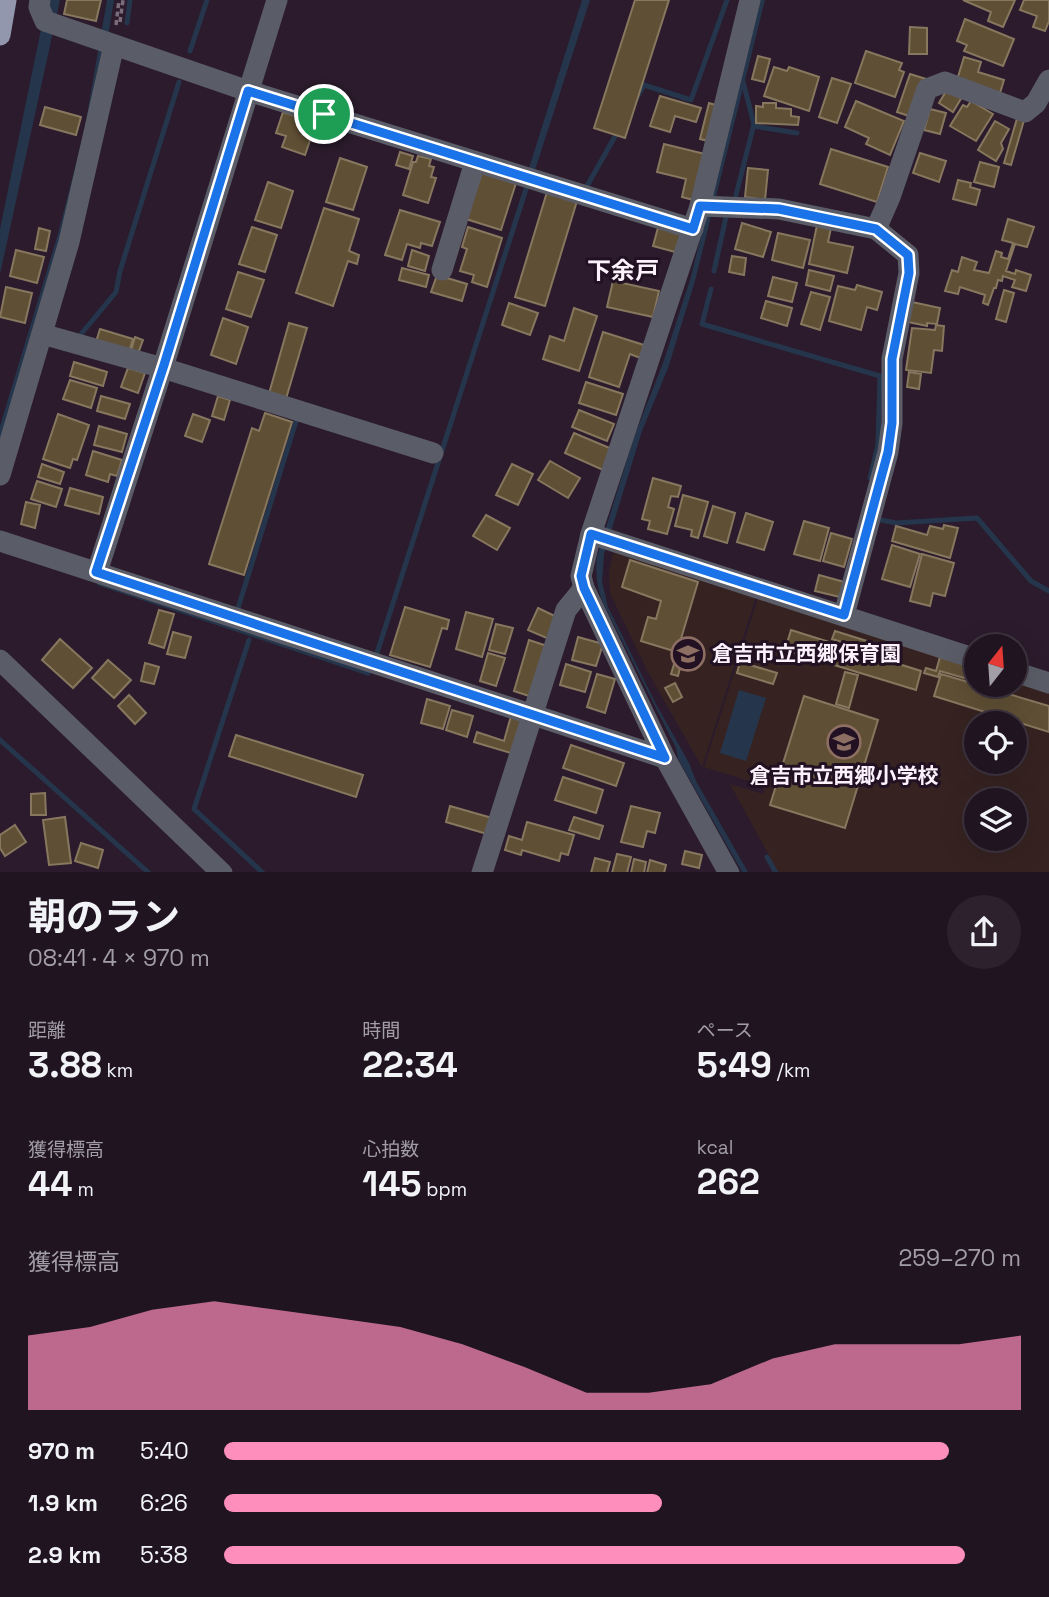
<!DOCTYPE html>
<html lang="ja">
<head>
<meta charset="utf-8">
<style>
	:root { --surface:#201421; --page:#2d212e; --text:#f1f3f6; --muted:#a29ea5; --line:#3d333f; --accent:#fe8ebc }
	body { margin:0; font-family:"Space Grotesk","Noto Sans JP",sans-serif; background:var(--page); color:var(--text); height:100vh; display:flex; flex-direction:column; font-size:26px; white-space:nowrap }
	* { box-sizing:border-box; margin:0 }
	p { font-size:23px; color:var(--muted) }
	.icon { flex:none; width:38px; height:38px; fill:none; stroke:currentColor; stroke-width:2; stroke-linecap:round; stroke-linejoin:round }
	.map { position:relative; height:872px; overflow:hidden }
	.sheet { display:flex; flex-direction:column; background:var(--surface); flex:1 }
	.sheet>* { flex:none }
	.needle { width:46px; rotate:17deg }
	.buttons { position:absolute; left:964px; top:634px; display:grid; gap:14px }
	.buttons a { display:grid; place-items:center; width:63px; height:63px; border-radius:50%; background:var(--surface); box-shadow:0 7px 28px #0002,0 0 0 2px var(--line); font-size:35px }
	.pin { position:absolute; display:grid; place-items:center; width:60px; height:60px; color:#fff; margin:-30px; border:4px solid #fff; border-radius:50%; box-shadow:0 2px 7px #0007 }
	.round { display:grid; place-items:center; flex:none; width:74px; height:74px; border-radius:37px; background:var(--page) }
	.overview { display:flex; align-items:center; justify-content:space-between; height:119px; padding:0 28px }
	h1 { font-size:38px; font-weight:700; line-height:52px }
	.stats { display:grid; grid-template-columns:repeat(3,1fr); gap:10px; height:119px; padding:7px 28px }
	.stats div { display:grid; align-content:center }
	.stats b { font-size:35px; font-weight:700 }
	.stats small { font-size:19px; font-weight:400 }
	.stats p { font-size:19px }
	.chart { height:196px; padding:14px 28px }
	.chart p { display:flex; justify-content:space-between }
	.chart svg { width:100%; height:126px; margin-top:7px; fill:var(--accent); opacity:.7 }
	ul { padding:0 28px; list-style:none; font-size:23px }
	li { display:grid; grid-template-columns:112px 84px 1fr; align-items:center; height:52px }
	li i { height:18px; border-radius:9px; background:var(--accent) }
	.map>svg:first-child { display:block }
	.education { fill:#362321; fill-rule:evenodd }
	.water { fill:#25364c }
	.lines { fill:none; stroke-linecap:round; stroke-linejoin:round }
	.stream { stroke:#25364c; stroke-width:5 }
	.building { fill:#5f4f35; stroke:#86775e; stroke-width:2 }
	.path { stroke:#7a6c7b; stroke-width:3.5; stroke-dasharray:5 3.5; stroke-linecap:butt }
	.minor { stroke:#5a5c67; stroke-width:21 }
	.major { stroke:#9297ae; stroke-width:21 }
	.route-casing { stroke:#fff; stroke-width:14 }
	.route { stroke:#1a73e8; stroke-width:9 }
	.labels { text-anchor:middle; stroke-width:6; stroke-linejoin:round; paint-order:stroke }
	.poi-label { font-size:21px; font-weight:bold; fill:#fcf1fd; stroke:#211123; text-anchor:start }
	.quarter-label { font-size:24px; font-weight:bold; fill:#fcf1fd; stroke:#211123 }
</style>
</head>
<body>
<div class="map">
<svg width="1049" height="873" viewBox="0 0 1049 873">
	<rect width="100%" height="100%" fill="#2b1b2c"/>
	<g class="education">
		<polygon points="613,553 619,553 756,597 702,767 648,672 610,593 609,572"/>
		<path d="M758,598L976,666V684H1015V679L1049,689V872H778L730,784L763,794L765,786L704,767ZM976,723H1015V761H976ZM976,800H1015V838H976Z"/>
	</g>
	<g class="water">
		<polygon points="47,0 60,0 0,274 0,229"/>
		<polygon points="107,0 114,0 93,129 0,457 0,426 58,234 84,132"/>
		<polygon points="582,0 590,0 535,170 529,168"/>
		<path d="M760,0H765L695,281L668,368L642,431L604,554L602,582L608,607L656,704L689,763L696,781L748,872H742L678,759L676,748L602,601C597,586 595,573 597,557L634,437L663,363L690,280Z"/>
		<polygon points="524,187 529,188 379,655 374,654"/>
		<polygon points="99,581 371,670 369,676 97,585"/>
		<polygon points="739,690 766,698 746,761 720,753"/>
	</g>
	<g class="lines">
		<g class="stream">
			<polyline points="127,23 130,0"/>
			<polyline points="190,51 207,0"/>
			<polyline points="635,101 644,85 691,100 727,0"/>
			<polyline points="753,126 797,133"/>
			<polyline points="587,186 618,131"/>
			<polyline points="736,195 754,124 743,82"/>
			<polyline points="714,271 726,217"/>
			<polyline points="711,289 702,324 880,376 878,445 870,478"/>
			<polyline points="77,339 116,292 120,271 179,82"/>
			<polyline points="881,520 896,523 977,518 1031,581 1049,591"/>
			<polyline points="238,608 297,418"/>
			<polyline points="249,640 194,809 263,873"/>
			<polyline points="0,740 149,873"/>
			<polyline points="767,857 776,873"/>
		</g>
	</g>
	<g class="building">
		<polygon points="67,0 101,0 96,21 64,14"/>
		<polygon points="635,0 669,0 625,138 594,128"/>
		<polygon points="963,0 1015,0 1003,27 988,21 991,12"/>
		<polygon points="1024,0 1049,0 1049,21 1045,31 1033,27 1037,16 1020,10"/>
		<polygon points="965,19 1014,39 1003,66 964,51 967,45 957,41"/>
		<polygon points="910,27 927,28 927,54 909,54"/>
		<polygon points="866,51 902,63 899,70 904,72 895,97 855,83"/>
		<polygon points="758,56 770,59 764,82 752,79"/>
		<polygon points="964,57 981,62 978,72 1004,80 1000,93 957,80"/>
		<polygon points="774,67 787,71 789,67 819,77 809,111 764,96"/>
		<polygon points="910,74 926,79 912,117 897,112"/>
		<polygon points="832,78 851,84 837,123 819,117"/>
		<polygon points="948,88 962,97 953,112 939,103"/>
		<polygon points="660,96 701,108 696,122 675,116 670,132 650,126"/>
		<polygon points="856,101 904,121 890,155 866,144 869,138 845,127"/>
		<polygon points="971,101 993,114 976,141 950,126 963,105 967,107"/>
		<polygon points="709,103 722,107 712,142 700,139"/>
		<polygon points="763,103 776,103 776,108 791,109 791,116 799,117 798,125 756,123 756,106 763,107"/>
		<polygon points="45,107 81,117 76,135 40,125"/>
		<polygon points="930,109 946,113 940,134 924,130"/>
		<polygon points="283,112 316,123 305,155 282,147 286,136 276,133"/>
		<polygon points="1018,115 1025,117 1011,165 1004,163"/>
		<polygon points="995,121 1009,129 1001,143 1003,149 996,161 978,150"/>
		<polygon points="664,144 709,155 697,201 682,197 686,179 657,172"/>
		<polygon points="831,149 888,167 877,202 820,184"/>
		<polygon points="400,152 413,156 409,169 396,165"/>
		<polygon points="920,153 946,161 939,182 913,173"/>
		<polygon points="418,156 431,159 429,166 434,167 431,177 436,178 428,203 403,195 413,162 416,162"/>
		<polygon points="340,158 367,167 353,210 326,202"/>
		<polygon points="980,162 999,167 994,187 974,182"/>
		<polygon points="748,168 768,170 765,200 745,197"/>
		<polygon points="482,172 516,183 501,230 466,219"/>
		<polygon points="958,180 971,183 970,187 980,190 976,205 953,199"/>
		<polygon points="268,182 293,191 281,228 255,220"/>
		<polygon points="547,192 577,201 545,306 515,297"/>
		<polygon points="324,208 359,219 349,251 359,255 357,264 348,261 333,306 296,293"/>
		<polygon points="400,210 440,222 432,246 421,243 420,248 407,244 402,260 385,255"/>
		<polygon points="1008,219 1034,227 1027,247 1015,244 1006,271 1015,274 1016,270 1031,275 1026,291 1012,287 1015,280 1003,276 1002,281 998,280 996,288 994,288 988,305 983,303 985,295 960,287 958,294 945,291 952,270 958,272 962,257 977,262 974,270 989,273 996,251 1002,253 1001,257 1008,259 1013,243 1002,240"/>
		<polygon points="742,223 771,232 763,257 735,249"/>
		<polygon points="659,224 685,232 679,253 653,246"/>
		<polygon points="817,225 831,228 828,242 853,247 847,273 809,264"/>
		<polygon points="252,227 277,235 265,272 239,264"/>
		<polygon points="468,227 502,238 487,287 472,282 474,275 460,271 467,249 462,247"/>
		<polygon points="39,228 50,231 46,251 35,249"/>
		<polygon points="778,233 810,240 803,268 772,260"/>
		<polygon points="16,250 44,257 37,283 10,276"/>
		<polygon points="412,250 429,256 425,271 408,266"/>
		<polygon points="732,256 746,258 744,275 729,272"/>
		<polygon points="402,268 429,275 426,287 399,280"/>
		<polygon points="809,270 834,276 830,291 806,285"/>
		<polygon points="238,272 264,280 251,317 226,309"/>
		<polygon points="437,275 467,284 462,301 431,292"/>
		<polygon points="773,277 797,283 792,302 768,296"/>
		<polygon points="613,281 659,291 653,317 607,307"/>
		<polygon points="857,285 882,292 877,310 867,307 861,330 829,321 838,286 855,290"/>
		<polygon points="6,287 32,293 25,323 0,317"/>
		<polygon points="1004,290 1014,293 1006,322 996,319"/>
		<polygon points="811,292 830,297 820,330 801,324"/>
		<polygon points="766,301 792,308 787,326 761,318"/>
		<polygon points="912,302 940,308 937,324 927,323 927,326 908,322"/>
		<polygon points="509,303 538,313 530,335 502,325"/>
		<polygon points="574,308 597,316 579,371 543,359 550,336 564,341"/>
		<polygon points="223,318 248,327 236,364 211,355"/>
		<polygon points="289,323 307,328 285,402 268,397"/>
		<polygon points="936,325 944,326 942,351 934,350 931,373 906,370 912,328 935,330"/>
		<polygon points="100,329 133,339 128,355 95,345"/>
		<polygon points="603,332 647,346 643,359 630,354 619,387 589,377"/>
		<polygon points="135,337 143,340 137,356 130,354"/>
		<polygon points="74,362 107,372 103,386 70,376"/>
		<polygon points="128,368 145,373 138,393 121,387"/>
		<polygon points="909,372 921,374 919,389 907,387"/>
		<polygon points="70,380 97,388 91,408 63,399"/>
		<polygon points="586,382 623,394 616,415 579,403"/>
		<polygon points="101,396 130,404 125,419 97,411"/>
		<polygon points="218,396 230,400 224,420 212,416"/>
		<polygon points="579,410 614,424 607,441 572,427"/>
		<polygon points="265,413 292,422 244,575 209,564 252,428 259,431"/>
		<polygon points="58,414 89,425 77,460 73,459 70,468 43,459"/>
		<polygon points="193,414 210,420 202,442 185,436"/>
		<polygon points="99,426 127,434 122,452 94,445"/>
		<polygon points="574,433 612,449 603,470 565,453"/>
		<polygon points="93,451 122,460 117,476 110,474 108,482 86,475"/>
		<polygon points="550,461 580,478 568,498 538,480"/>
		<polygon points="42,464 64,472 60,484 38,477"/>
		<polygon points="512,464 533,474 518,505 496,495"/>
		<polygon points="653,478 681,486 678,497 671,496 668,507 674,509 667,534 648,529 650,521 642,519"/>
		<polygon points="37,481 62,489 56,507 31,499"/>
		<polygon points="70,488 103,497 99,514 65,505"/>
		<polygon points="683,495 708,502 698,538 691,536 692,530 675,526"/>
		<polygon points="26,502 40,505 35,528 21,524"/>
		<polygon points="713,506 735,513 727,543 704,536"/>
		<polygon points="746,513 773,522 764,550 737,542"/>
		<polygon points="486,515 510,528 497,550 473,536"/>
		<polygon points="804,521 829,528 820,561 794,554"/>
		<polygon points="944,525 958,528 950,558 892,541 896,526 927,535 930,526 943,529"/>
		<polygon points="831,533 852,539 844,567 823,561"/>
		<polygon points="892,545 920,554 910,587 882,579"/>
		<polygon points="922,554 954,563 945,596 933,593 930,606 910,601"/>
		<polygon points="630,560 698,582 677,652 641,641 648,617 656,619 661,601 622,587"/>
		<polygon points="819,575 848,583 844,598 815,591"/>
		<polygon points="405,607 449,620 447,629 442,628 430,667 390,655"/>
		<polygon points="538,608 559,618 549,639 528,630"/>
		<polygon points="159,610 174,614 164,648 149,643"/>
		<polygon points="466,612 493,619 482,657 456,649"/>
		<polygon points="496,624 513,628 505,654 489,650"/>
		<polygon points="791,630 921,671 916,690 785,650"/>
		<polygon points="835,631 870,642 868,650 832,639"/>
		<polygon points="173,632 191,637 185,658 167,654"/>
		<polygon points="578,637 603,644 596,666 572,660"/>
		<polygon points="60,639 92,668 73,688 42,660"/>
		<polygon points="529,640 547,646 532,697 514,691"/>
		<polygon points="488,653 505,658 496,686 480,681"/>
		<polygon points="940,657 975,667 971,680 940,671 938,677 924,673 926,668 936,671"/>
		<polygon points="676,658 682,660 678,676 671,674"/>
		<polygon points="108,660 131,680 114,698 92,678"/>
		<polygon points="740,662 777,673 773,684 737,673"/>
		<polygon points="145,663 159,667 154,684 141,681"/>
		<polygon points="566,664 591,672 585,692 560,685"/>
		<polygon points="845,672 858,675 849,708 836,704"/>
		<polygon points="597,674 615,679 605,713 587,707"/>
		<polygon points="941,674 1049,706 1049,732 934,696"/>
		<polygon points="675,683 682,697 673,702 665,688"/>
		<polygon points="129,695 146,713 135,724 118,706"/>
		<polygon points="804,696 878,720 845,828 770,805"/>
		<polygon points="427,699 450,706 443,729 421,723"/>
		<polygon points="452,710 473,716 467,737 446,730"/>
		<polygon points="511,716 524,720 514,754 474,742 477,732 504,741"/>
		<polygon points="236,735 363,775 356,797 229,756"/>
		<polygon points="571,745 624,763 616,786 563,768"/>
		<polygon points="563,777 603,790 596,813 555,800"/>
		<polygon points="45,793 46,815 31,815 31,794"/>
		<polygon points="450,806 492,818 487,834 446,822"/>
		<polygon points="631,806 660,813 655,833 647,831 643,847 621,842"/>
		<polygon points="65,817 71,863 49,865 43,820"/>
		<polygon points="574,817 603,826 599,839 569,830"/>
		<polygon points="527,822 574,835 568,855 561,853 559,861 522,850 521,855 505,850 509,836 522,840"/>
		<polygon points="15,825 26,842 5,856 0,848 0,835"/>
		<polygon points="81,843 103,850 98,868 75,861"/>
		<polygon points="685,851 702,855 699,868 682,864"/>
		<polygon points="617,854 631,857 627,873 612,873"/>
		<polygon points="595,858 610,862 607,873 591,873"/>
		<polygon points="634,859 646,862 644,873 631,873"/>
		<polygon points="650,860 666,865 664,873 647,873"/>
	</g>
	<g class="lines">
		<g class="path">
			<polyline points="120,22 123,0"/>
			<polyline points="116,25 119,0"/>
		</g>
		<g class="minor">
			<polyline points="40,0 39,7 45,21 248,91 693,229"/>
			<polyline points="700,206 779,209 876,229 908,255 909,273 892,359 892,423 888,452 844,615"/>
			<polyline points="876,229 890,197 927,89 945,82 1025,112 1036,103 1049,80"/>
			<polyline points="442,270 475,162"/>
			<polyline points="42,334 163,368 433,453"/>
			<polyline points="0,475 69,242 114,45"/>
			<polyline points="591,534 976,659"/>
			<polyline points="0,541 665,758"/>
			<polyline points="97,572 164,364 277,0"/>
			<polyline points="0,660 222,873"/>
			<polyline points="1015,672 1049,683"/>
			<polyline points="482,873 566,610 584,588"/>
			<polyline points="729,873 665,758 584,588 581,576 591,534 700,206 750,0"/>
		</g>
		<polyline class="major" points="0,35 6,0"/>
	</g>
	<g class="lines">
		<defs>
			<polygon id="route" points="248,91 693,229 700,206 779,209 876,229 908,255 909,273 892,359 892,423 888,452 844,615 591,534 581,576 584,588 665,758 96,572 164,365"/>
		</defs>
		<use href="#route" class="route-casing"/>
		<use href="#route" class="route"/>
	</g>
	<defs>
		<symbol id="school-ring" viewBox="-11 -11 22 22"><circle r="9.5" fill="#211123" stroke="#8d6e63" stroke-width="1.5"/><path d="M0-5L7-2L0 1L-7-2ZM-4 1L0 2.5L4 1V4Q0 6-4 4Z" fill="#8d6e63"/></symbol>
	</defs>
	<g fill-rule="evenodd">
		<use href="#school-ring" x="669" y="635" width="38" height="38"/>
		<use href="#school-ring" x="825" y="723" width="38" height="38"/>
	</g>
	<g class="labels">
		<g class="poi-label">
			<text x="712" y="661">倉吉市立西郷保育園</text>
			<text x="844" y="783" text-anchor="middle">倉吉市立西郷小学校</text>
		</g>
		<g class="quarter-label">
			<text x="623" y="279">下余戸</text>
		</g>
	</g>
</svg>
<div class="buttons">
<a><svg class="needle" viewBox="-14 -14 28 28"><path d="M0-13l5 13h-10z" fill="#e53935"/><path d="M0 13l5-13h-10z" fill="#a29ea5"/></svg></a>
<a><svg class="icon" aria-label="locate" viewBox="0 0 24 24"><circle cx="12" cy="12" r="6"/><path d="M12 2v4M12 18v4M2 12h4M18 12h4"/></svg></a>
<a><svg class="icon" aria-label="layers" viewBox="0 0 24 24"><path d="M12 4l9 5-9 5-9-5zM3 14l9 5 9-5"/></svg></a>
</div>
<div class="pin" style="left:324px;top:114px;background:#1e9e55"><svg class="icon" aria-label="arrive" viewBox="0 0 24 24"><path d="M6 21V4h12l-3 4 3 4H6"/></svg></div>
</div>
<section class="sheet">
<div class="overview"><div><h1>朝のラン</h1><p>08:41 · 4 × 970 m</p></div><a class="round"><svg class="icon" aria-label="share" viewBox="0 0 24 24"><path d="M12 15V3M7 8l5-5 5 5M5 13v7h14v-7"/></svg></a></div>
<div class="stats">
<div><p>距離</p><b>3.88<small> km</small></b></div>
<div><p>時間</p><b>22:34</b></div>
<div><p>ペース</p><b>5:49<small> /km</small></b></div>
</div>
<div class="stats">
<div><p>獲得標高</p><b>44<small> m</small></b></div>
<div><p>心拍数</p><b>145<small> bpm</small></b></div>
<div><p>kcal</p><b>262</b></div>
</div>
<div class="chart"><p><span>獲得標高</span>259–270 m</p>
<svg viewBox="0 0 160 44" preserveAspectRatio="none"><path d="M0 44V18L10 15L20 9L30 6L40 9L50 12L60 15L70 21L80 29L90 38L100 38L110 35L120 26L130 21L140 21L150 21L160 18V44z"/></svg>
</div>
<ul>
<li><b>970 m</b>5:40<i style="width:91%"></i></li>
<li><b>1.9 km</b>6:26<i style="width:55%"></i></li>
<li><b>2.9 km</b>5:38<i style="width:93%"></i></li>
</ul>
</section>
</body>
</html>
